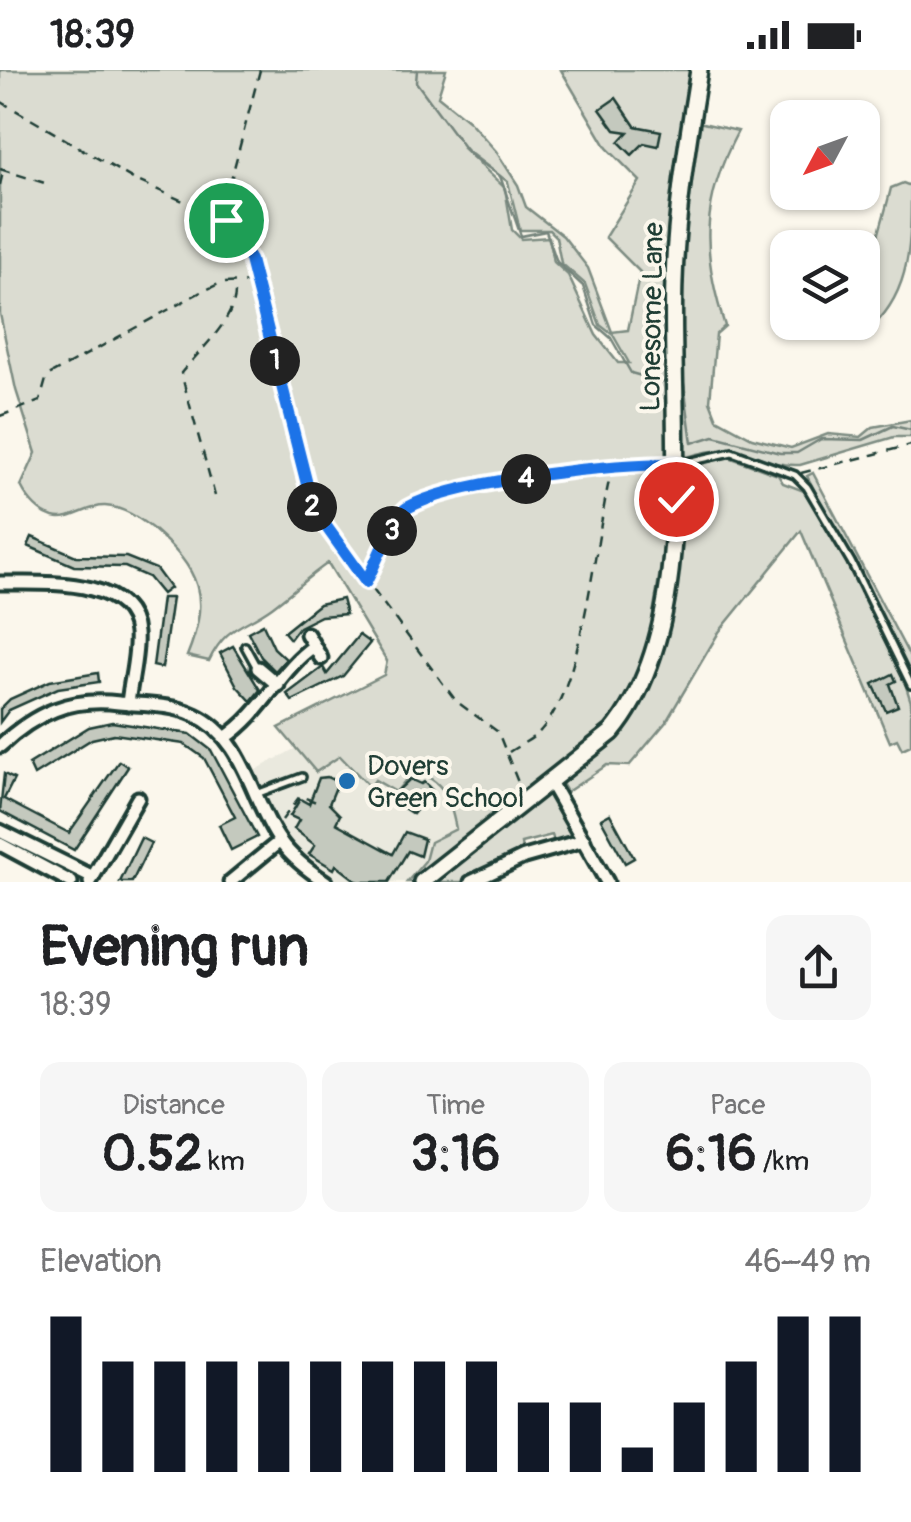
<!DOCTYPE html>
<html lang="en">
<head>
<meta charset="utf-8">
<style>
	:root { --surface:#fff; --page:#f6f6f6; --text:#202124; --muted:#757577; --accent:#111827 }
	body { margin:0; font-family:Pangolin,sans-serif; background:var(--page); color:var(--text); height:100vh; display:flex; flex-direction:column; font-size:38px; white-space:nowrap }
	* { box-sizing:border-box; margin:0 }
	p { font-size:32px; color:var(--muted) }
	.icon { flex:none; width:55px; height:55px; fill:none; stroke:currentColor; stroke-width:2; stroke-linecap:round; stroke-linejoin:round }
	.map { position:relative; height:812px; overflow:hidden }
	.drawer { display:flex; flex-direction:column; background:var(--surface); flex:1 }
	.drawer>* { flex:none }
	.needle { width:65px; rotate:229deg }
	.fabs { position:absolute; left:770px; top:30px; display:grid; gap:20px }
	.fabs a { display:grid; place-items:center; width:110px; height:110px; border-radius:20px; background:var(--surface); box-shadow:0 2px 8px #0004; font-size:50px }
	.pin { position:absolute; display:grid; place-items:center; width:85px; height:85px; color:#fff; margin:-42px; border:5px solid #fff; border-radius:50%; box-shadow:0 2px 10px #0007 }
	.km { position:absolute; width:50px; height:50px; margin:-25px; border-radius:50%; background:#222; color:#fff; font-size:28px; line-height:50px; text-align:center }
	.round { display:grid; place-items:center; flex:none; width:105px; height:105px; border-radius:20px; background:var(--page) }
	.summary { display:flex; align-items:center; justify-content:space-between; height:170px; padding:0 40px }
	h1 { font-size:55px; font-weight:700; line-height:75px }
	.metrics { display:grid; grid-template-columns:repeat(3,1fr); gap:15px; height:170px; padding:10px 40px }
	.metrics div { display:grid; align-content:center; border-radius:20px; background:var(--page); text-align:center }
	.metrics b { font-size:50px; font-weight:700 }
	.metrics small { font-size:28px; font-weight:400 }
	.metrics p { font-size:28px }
	.chart { height:280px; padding:20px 40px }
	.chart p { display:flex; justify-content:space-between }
	.chart svg { width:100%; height:180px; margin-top:10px; stroke:var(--accent); stroke-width:6 }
	.status { display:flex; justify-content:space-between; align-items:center; height:70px; padding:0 50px; background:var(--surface); direction:ltr }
	.status svg { height:28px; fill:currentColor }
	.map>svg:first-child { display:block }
	.built { fill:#eae9de }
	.green { fill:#dbdcd1; stroke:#7d8c82; stroke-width:2.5; fill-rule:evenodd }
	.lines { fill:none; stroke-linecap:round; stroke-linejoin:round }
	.stream { stroke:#74847b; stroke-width:2.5 }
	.building { fill:#c4c9be; stroke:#1f3d34; stroke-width:2.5 }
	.lane-casing { stroke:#1f3d34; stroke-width:12 }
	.street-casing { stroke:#1f3d34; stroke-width:19 }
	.secondary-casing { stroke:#1f3d34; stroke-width:22 }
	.path { stroke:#1f3d34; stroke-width:2.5; stroke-dasharray:10 8; stroke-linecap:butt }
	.lane { stroke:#fbf7ec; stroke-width:5 }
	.street { stroke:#fbf7ec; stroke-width:11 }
	.secondary { stroke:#fbf7ec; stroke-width:15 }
	.route-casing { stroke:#fff; stroke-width:20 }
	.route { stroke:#1a73e8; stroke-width:12 }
	.poi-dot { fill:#1f6fb2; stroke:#fbf7ec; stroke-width:4 }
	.labels { text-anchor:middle; stroke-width:8; stroke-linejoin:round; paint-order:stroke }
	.street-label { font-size:28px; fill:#1f3d34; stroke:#fbf7ec }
	.poi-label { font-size:28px; fill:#1f3d34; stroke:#fbf7ec; text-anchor:start }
</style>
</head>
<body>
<div class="status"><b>18:39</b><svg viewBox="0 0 49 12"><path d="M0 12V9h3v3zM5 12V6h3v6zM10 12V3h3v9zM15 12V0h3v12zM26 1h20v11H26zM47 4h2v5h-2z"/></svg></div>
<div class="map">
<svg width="911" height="812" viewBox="0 0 911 812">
	<rect width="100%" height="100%" fill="#fbf7ec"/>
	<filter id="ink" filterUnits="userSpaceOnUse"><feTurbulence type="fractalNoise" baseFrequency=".01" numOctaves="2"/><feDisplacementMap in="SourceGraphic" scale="20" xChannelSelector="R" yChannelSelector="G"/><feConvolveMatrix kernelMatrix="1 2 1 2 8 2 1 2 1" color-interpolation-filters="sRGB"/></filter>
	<g filter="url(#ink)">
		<polygon class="built" points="279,658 430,706 449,725 456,759 430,772 425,791 407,812 339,812 310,792 288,768 254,701 298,677"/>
		<g class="green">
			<path d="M0,0H446L438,26L469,51L496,81L518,115L526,137L563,166L588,198L612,262L628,260L640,202L605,167L640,111L607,78L561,0H692L685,49L738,61C701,131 701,182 725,256L716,264L710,331L717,349L752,368L791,378L828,364L861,367L873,357L911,350V367H894L800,395C753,397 748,367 688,387L681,383L680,308L666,306V464L645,594L609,658L417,812H407L425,791L430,772L456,759C450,729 445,710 413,701L396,722L375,710L370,717L340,686L316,702L279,658L384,605L387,591L328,493C309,506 291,523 272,537C243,558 226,555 209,591L187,586C211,527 200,500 153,459C139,448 123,437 105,436C88,435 72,452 53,447C37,442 28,430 21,416L36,383L16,320L0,244ZM462,77L508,112L520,160H549L556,167L561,193L585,214L600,255L613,265L629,293H618L596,265L568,205L554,192L549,167L521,169L512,160L505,118Z"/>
			<path d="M903,113L911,116C911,172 911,220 873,256L863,251C864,202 880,165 891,118Z"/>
			<path d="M729,387L778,405L783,413L804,421L849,496L905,613L911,632V675L902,679L897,669L890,672L801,461L719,562L666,652L629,696L607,695L567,722L561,712C655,631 658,608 673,486C676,459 677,428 686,402L698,394Z"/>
			<polygon points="813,403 911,589 911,605 807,406"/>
			<polygon points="545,723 553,727 573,764 570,770 555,775 552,765 521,773 522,782 462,812 430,812"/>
		</g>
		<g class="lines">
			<g class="stream">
				<polyline points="417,0 416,12 469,84 500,106 521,166 546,161 557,192 583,216 596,255 611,268 631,303 666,313"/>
				<polyline points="679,314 684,314 692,373 714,366 780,383 797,383 821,369 863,370 893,356 911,360"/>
			</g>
		</g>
		<g class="building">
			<polygon points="616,28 635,56 661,61 658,76 644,73 632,85 619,72 628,62 615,60 600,39"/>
			<polygon points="32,467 76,486 126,487 156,499 170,518 162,524 148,507 125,497 74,496 28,476"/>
			<polygon points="162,528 172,528 162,598 153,596"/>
			<polygon points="342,529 346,544 321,546 299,557 290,569 284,562 319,534"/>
			<polygon points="263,554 274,578 286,589 275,601 261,587 248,562"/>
			<polygon points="359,565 370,573 343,606 292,631 287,624 323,597 327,604"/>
			<polygon points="233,576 260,620 251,631 237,616 220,583"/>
			<polygon points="98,603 99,612 58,618 9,640 0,652 0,639 10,629 50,611"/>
			<polygon points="893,604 896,611 890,614 898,636 886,641 873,614"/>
			<polygon points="112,652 190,664 211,680 257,767 231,780 219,755 235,747 204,688 184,674 114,664 92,669 34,705 29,694 89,657"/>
			<polygon points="119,691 128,697 74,780 0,741 4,704 14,709 4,729 69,763"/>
			<polygon points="327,707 338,712 329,734 340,745 336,753 393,784 405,762 424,769 420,786 408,781 389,812 358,812 336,795 334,799 309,784 315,775 294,759 299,750 290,746 300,729 309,734 319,708"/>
			<polygon points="410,709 421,714 424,712 432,720 413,744 393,731 393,725"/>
			<polygon points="610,744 634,788 625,793 601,749"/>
			<polygon points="141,768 151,773 132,812 120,812"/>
		</g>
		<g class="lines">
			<defs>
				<g id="lane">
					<polyline points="679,394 732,382 795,405 807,417 851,492 911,615"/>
					<polyline points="245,576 256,596"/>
					<polyline points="259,723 302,707"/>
				</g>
				<g id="street">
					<path d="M0,513C40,514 131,505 136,563C138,584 130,612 128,634"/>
					<polyline points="307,564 321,588"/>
					<polyline points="258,598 278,615"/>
					<path d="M225,668C265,641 279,600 314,576"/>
					<path d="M0,676C35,643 71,627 119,633C143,635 172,634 195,645C245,668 251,730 280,771C292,788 309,801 326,812"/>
					<polyline points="550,712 607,812"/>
					<polyline points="0,761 93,807"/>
					<polyline points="0,774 71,812"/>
					<polyline points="90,812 138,728"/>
					<polyline points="230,812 280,771"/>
					<polyline points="471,812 524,787 584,770"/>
				</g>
				<path id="secondary" d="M422,812L612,662C701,554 669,344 674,211C676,140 688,70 699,0"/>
			</defs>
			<use href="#lane" class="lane-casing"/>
			<use href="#street" class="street-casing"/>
			<use href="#secondary" class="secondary-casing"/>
			<g class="path">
				<path d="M260,0L224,136C228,162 249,186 257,212L313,439L456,631L498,662L521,720"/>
				<polyline points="0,31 133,109 224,149"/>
				<polyline points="0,99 51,115"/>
				<polyline points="0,115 3,102"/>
				<polyline points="0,346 40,331 47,306 199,223 221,213 257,212"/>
				<polyline points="801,403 911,375"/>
				<path d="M215,426L181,303C198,282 242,244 234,216"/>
				<path d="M367,511C375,495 393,446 407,438C453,412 610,393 665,394"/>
				<path d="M509,682C519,675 534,669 541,660C585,613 595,464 612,398"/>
				<polyline points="282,750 300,726 322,734"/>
			</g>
			<use href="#lane" class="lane"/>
			<use href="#street" class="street"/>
			<use href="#secondary" class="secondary"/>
		</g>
	</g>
	<g class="lines" filter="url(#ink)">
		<defs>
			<path id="route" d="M226,150L250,190L313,438L366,512C375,496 393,446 407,438C457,410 617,393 676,394V429"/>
		</defs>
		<use href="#route" class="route-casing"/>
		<use href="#route" class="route"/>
	</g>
	<circle class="poi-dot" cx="347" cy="711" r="10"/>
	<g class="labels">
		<g class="street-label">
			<text transform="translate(651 247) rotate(-89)" y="10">Lonesome Lane</text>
		</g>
		<g class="poi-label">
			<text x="367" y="705">Dovers<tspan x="367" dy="32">Green School</tspan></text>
		</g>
	</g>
</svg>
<div class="fabs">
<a><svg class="needle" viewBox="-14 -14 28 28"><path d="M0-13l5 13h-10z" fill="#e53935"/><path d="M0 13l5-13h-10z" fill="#757577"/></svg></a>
<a><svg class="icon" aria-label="layers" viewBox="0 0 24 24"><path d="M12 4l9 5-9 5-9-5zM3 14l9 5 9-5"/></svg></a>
</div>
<div class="pin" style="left:226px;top:150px;background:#1e9e55"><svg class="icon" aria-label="arrive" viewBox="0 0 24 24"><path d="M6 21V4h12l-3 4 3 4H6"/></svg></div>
<div class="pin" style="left:676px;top:429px;background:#d93025"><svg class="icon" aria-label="check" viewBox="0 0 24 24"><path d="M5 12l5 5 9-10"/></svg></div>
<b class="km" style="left:275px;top:291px">1</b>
<b class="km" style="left:312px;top:437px">2</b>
<b class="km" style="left:392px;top:461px">3</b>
<b class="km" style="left:526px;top:409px">4</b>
</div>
<section class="drawer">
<div class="summary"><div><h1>Evening run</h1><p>18:39</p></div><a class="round"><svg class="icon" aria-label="share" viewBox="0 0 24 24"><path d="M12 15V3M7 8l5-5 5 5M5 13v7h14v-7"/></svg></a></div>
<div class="metrics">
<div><p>Distance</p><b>0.52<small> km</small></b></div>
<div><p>Time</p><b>3:16</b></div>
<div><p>Pace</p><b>6:16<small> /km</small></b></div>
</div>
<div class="chart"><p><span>Elevation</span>46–49 m</p>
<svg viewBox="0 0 160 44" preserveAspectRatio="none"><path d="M5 44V6M15 44V17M25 44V17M35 44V17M45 44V17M55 44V17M65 44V17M75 44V17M85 44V17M95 44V27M105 44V27M115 44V38M125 44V27M135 44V17M145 44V6M155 44V6"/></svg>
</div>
</section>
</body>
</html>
